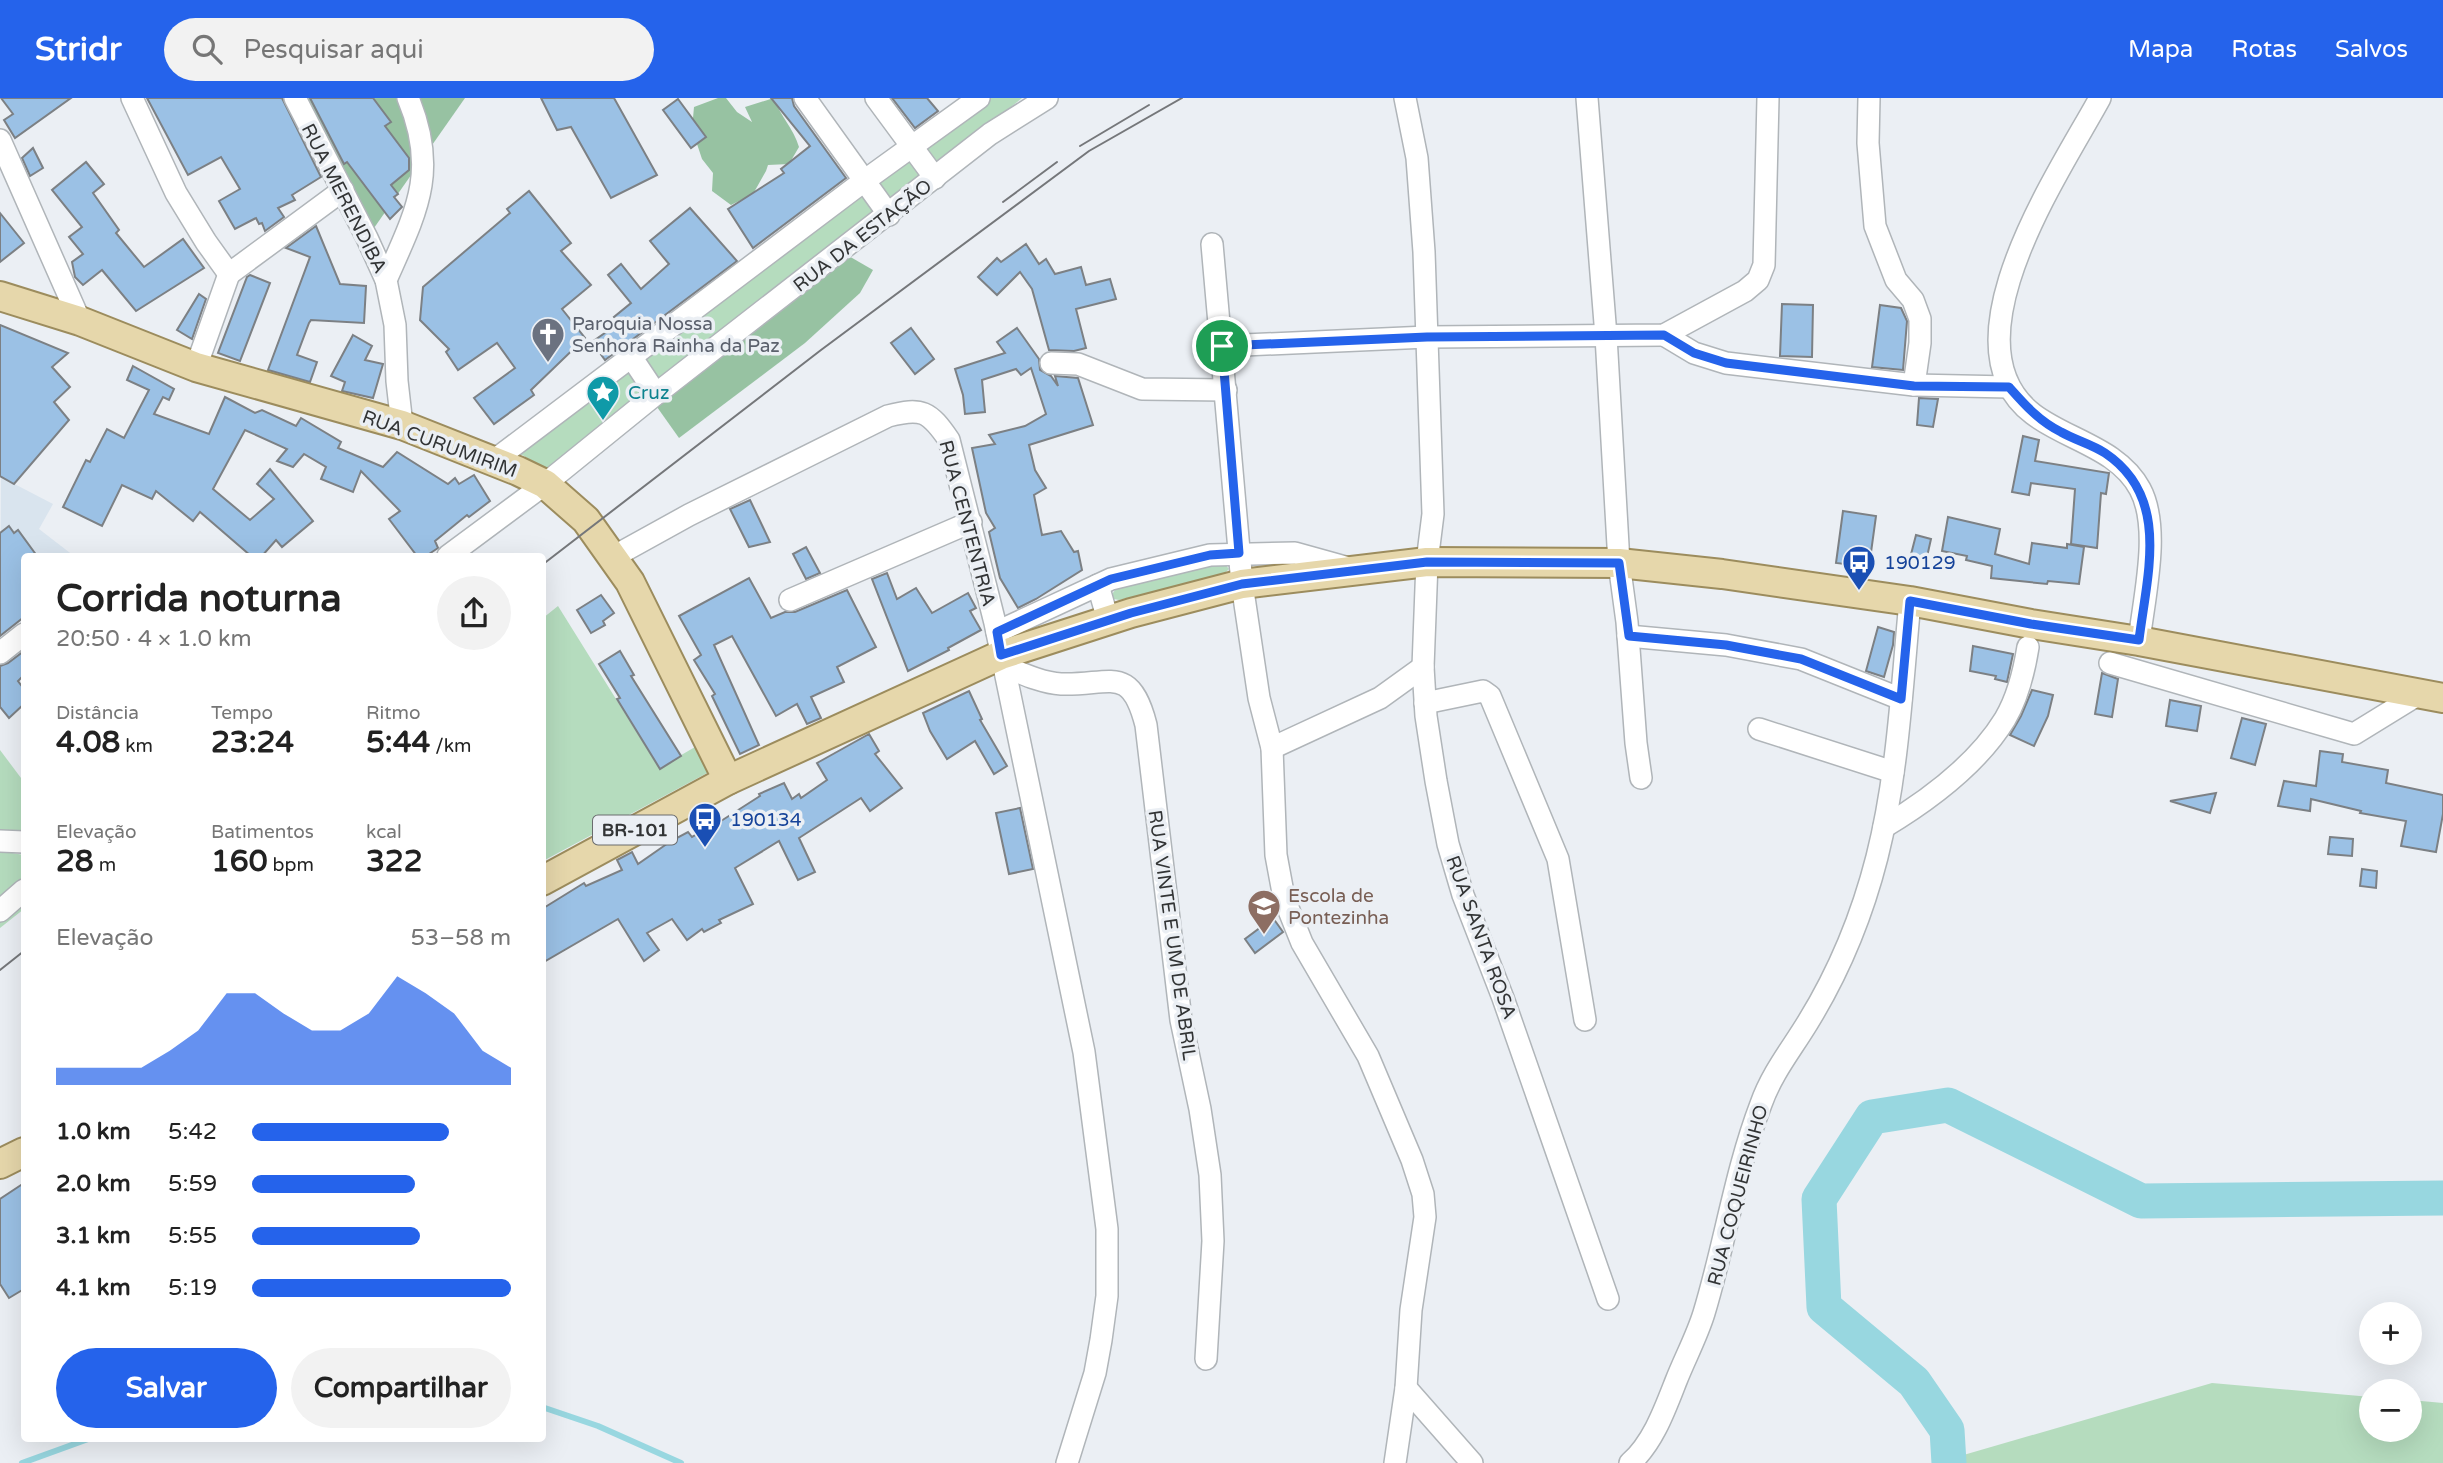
<!DOCTYPE html>
<html lang="pt">
<head>
<meta charset="utf-8">
<style>
	:root { --surface:#fff; --page:#f2f2f2; --text:#222; --muted:#767676; --accent:#2563eb }
	body { margin:0; font-family:"Varela Round",sans-serif; background:var(--page); color:var(--text); height:100vh; display:flex; flex-direction:column; font-size:26px; white-space:nowrap }
	* { box-sizing:border-box; margin:0 }
	p { font-size:23px; color:var(--muted) }
	.icon { flex:none; width:38px; height:38px; fill:none; stroke:currentColor; stroke-width:2; stroke-linecap:round; stroke-linejoin:round }
	.map { position:relative; flex:1; overflow:hidden }
	.drawer { position:absolute; left:21px; top:455px; width:525px; height:889px; display:flex; flex-direction:column; background:var(--surface); border-radius:7px; box-shadow:0 7px 28px #0002 }
	.drawer>* { flex:none }
	.tools { position:absolute; left:2359px; top:1204px; display:grid; gap:14px }
	.tools a { display:grid; place-items:center; width:63px; height:63px; border-radius:50%; background:var(--surface); box-shadow:0 7px 28px #0002; font-size:35px }
	.pin { position:absolute; display:grid; place-items:center; width:60px; height:60px; color:#fff; margin:-30px; border:4px solid #fff; border-radius:50%; box-shadow:0 2px 7px #0007 }
	.round { display:grid; place-items:center; flex:none; width:74px; height:74px; border-radius:37px; background:var(--page) }
	.overview { display:flex; align-items:center; justify-content:space-between; height:119px; padding:0 35px }
	h1 { font-size:38px; font-weight:700; line-height:52px }
	.figures { display:grid; grid-template-columns:repeat(3,1fr); gap:10px; height:119px; padding:7px 35px }
	.figures div { display:grid; align-content:center }
	.figures b { font-size:30px; font-weight:700 }
	.figures small { font-size:19px; font-weight:400 }
	.figures p { font-size:19px }
	.chart { height:196px; padding:14px 35px }
	.chart p { display:flex; justify-content:space-between }
	.chart svg { width:100%; height:126px; margin-top:7px; fill:var(--accent); opacity:.7 }
	.action { display:flex; gap:14px; margin-top:auto; padding:14px 35px }
	.action a { flex:1; height:80px; border-radius:42px; background:var(--accent); color:#fff; font-size:28px; font-weight:700; line-height:80px; text-align:center }
	.action a+a { background:var(--page); color:var(--text) }
	ul { padding:0 35px; list-style:none; font-size:23px }
	li { display:grid; grid-template-columns:112px 84px 1fr; align-items:center; height:52px }
	li i { height:18px; border-radius:9px; background:var(--accent) }
	header { display:flex; align-items:center; gap:42px; box-sizing:border-box; height:98px; padding:0 35px; background:var(--accent); color:#fff }
	header strong { font-size:33px }
	nav { display:flex; gap:38px; margin-inline-start:auto; font-size:24px }
	.search { width:490px; height:63px; background:var(--page); display:flex; align-items:center; gap:18px; box-sizing:border-box; padding:0 24px; border-radius:38px; color:var(--muted); font-size:26px }
	.map>svg:first-child { display:block }
	.built { fill:#d9e4ee }
	.green { fill:#b5dcbe }
	.forest { fill:#97c2a2 }
	.lines { fill:none; stroke-linecap:round; stroke-linejoin:round }
	.stream { stroke:#98d7e0; stroke-width:6 }
	.river { stroke:#98d7e0; stroke-width:35 }
	.building { fill:#9bc1e5; stroke:#7c8084; stroke-width:2 }
	.minor-casing { stroke:#b0b5b9; stroke-width:24 }
	.major-casing { stroke:#9c8c5d; stroke-width:32 }
	.minor { stroke:#fff; stroke-width:21 }
	.major { stroke:#e6d7ab; stroke-width:28 }
	.tram { stroke:#75777a; stroke-width:2 }
	.route-casing { stroke:#fff; stroke-width:14 }
	.route { stroke:#2563eb; stroke-width:9 }
	.labels { text-anchor:middle; stroke-width:7; stroke-linejoin:round; paint-order:stroke }
	.shield { fill:#ebeff4; stroke:#6a6c6e; stroke-width:2 }
	.shield-label { font-size:18px; font-weight:bold; fill:#323435 }
	.street-label { font-size:19px; fill:#323435; stroke:#ebeff4 }
	.worship-label { font-size:19px; fill:#5b616d; stroke:#ebeff4; text-anchor:start }
	.culture-label { font-size:19px; fill:#0d838f; stroke:#ebeff4; text-anchor:start }
	.transit-label { font-size:19px; fill:#164399; stroke:#ebeff4; text-anchor:start }
	.education-label { font-size:19px; fill:#785e54; stroke:#ebeff4; text-anchor:start }
</style>
</head>
<body>
<header>
<strong>Stridr</strong>
<div class="search"><svg class="icon" aria-label="search" viewBox="0 0 24 24"><circle cx="10" cy="10" r="6"/><path d="M15 15l6 6"/></svg>Pesquisar aqui</div>
<nav><a>Mapa</a><a>Rotas</a><a>Salvos</a></nav>
</header>
<div class="map">
<svg width="2443" height="1365" viewBox="0 0 2443 1365">
	<rect width="100%" height="100%" fill="#ebeff4"/>
	<polygon class="built" points="1,379 53,406 39,431 74,458 24,458 24,519 0,539"/>
	<g class="green">
		<polygon points="989,0 1022,0 883,113 548,372 512,351"/>
		<polygon points="1224,465 1229,471 1224,476 1119,502 1114,501 1112,496 1116,491"/>
		<polygon points="558,508 659,670 695,649 709,674 543,763 543,520"/>
		<polygon points="0,652 24,684 24,736 0,736"/>
		<polygon points="0,753 24,757 24,811 0,830"/>
		<polygon points="2212,1285 2371,1299 2371,1332 2410,1332 2410,1302 2443,1305 2443,1365 1936,1365"/>
	</g>
	<g class="forest">
		<polygon points="298,0 465,0 367,140"/>
		<path d="M718,0H726L737,14L752,24L745,9L774,0C781,20 793,29 799,49L789,66L768,67L766,73L753,96L731,107L712,93L713,75L702,61L692,31L694,9Z"/>
		<polygon points="847,157 873,172 860,195 805,245 679,340 657,309 690,277"/>
	</g>
	<g class="lines">
		<g class="stream">
			<polyline points="542,1309 598,1328 681,1365"/>
			<polyline points="22,1365 91,1340"/>
		</g>
		<polyline class="river" points="1949,1365 1947,1332 1914,1284 1824,1209 1819,1101 1872,1019 1948,1007 2141,1103 2443,1100"/>
	</g>
	<g class="building">
		<polygon points="1,0 71,0 15,40 4,22 13,16"/>
		<polygon points="147,0 282,0 321,79 292,97 295,102 278,110 284,119 265,133 262,125 259,126 256,120 235,131 219,103 240,91 221,59 188,77"/>
		<polygon points="310,0 373,0 391,24 385,28 409,60 409,72 391,87 398,96 394,99 402,109 390,121 347,64 344,66"/>
		<polygon points="541,0 614,0 657,77 611,100 571,29 557,32"/>
		<polygon points="771,0 792,0 794,8 846,80 753,150 728,111 784,75 781,71 810,48"/>
		<polygon points="892,0 927,0 938,13 915,30"/>
		<polygon points="678,1 706,39 691,50 663,12"/>
		<polygon points="33,50 43,70 30,78 22,60"/>
		<polygon points="86,64 104,86 93,95 119,132 116,135 144,169 183,141 204,170 136,213 102,172 83,187 75,179 72,164 83,156 69,139 82,129 52,92"/>
		<polygon points="529,93 571,145 561,153 591,187 562,211 585,240 531,292 534,297 494,326 474,300 515,270 497,245 458,272 446,254 449,251 420,222 423,189 510,115 507,111"/>
		<polygon points="690,110 737,163 605,262 592,244 619,225 614,219 631,205 608,177 621,166 641,191 669,166 650,143"/>
		<polygon points="0,115 24,145 0,164"/>
		<polygon points="316,128 340,186 366,188 364,225 311,222 309,225 297,257 317,264 310,284 268,272 310,159 286,150"/>
		<polygon points="1026,146 1039,166 1046,161 1055,176 1081,169 1086,187 1110,181 1116,201 1076,211 1086,250 1074,253 1049,252 1032,191 1020,174 997,197 978,179 997,160 1001,164"/>
		<polygon points="250,177 270,185 240,263 218,255 247,179"/>
		<polygon points="199,196 206,201 192,241 177,232"/>
		<polygon points="1782,206 1813,207 1812,259 1780,258"/>
		<polygon points="1880,207 1901,210 1907,223 1903,272 1872,269"/>
		<polygon points="0,227 68,255 52,269 70,289 54,304 69,322 14,386 0,378"/>
		<polygon points="911,230 934,261 915,276 891,245"/>
		<polygon points="1017,230 1039,261 1040,272 1051,278 1058,288 1055,278 1078,280 1093,327 1029,347 1035,372 1046,390 1034,397 1042,437 1061,433 1074,454 1078,453 1082,472 1036,501 1018,510 1000,480 989,434 995,430 986,415 972,350 995,346 989,337 1025,328 1046,316 1031,270 1021,277 1016,271 982,282 985,314 965,316 963,297 955,271 1005,255 997,244"/>
		<polygon points="353,237 372,248 365,262 383,266 373,300 342,293 345,284 331,278"/>
		<polygon points="133,268 174,291 169,302 163,299 154,316 209,336 225,299 255,315 262,312 296,328 301,320 341,344 338,350 383,369 397,354 448,386 455,380 459,386 474,377 490,403 469,419 467,417 435,443 438,450 426,458 417,458 389,421 400,413 361,373 353,394 321,381 326,369 304,356 293,369 277,363 287,351 245,332 213,391 250,422 274,401 257,386 270,371 313,423 282,449 276,442 262,458 251,458 200,414 193,423 156,393 152,401 122,387 102,428 63,409 86,362 90,364 107,331 124,340 149,292 127,282"/>
		<polygon points="1919,300 1938,301 1933,329 1917,327"/>
		<polygon points="2023,338 2039,342 2035,363 2109,375 2106,396 2101,395 2097,450 2071,446 2075,391 2031,385 2029,397 2012,394"/>
		<polygon points="750,402 770,444 749,449 730,411"/>
		<polygon points="1843,413 1876,418 1869,469 1836,465"/>
		<polygon points="1948,419 2000,431 1995,456 2029,466 2032,445 2067,450 2067,446 2084,449 2079,486 2048,483 2047,486 1991,480 1992,468 1966,462 1967,458 1942,453"/>
		<polygon points="9,428 14,435 18,432 37,458 24,458 24,519 0,538 0,435"/>
		<polygon points="1916,437 1931,441 1924,472 1908,468"/>
		<polygon points="806,449 820,475 806,481 793,456"/>
		<polygon points="887,475 897,501 916,490 932,515 968,495 976,510 970,513 981,532 948,550 949,552 908,573 872,481"/>
		<polygon points="749,480 771,520 785,514 795,514 847,492 876,549 837,569 844,584 811,599 821,620 807,626 797,606 776,618 732,538 714,547 759,647 740,656 712,598 715,596 694,562 701,557 679,518"/>
		<polygon points="601,497 614,515 603,523 605,527 591,535 577,512"/>
		<polygon points="1878,529 1894,534 1893,547 1884,579 1866,573"/>
		<polygon points="1973,548 2013,556 2007,584 1995,581 1996,578 1970,573"/>
		<polygon points="24,553 24,577 18,583 24,591 24,606 9,620 0,609 0,568 8,565"/>
		<polygon points="620,553 634,577 631,578 681,658 660,671 617,601 620,600 599,566"/>
		<polygon points="2102,575 2118,581 2112,619 2095,616"/>
		<polygon points="2032,592 2053,597 2048,618 2034,648 2010,637 2021,618"/>
		<polygon points="969,593 982,621 980,622 1007,668 994,676 975,643 947,661 930,633 923,615"/>
		<polygon points="2170,602 2201,608 2197,633 2166,628"/>
		<polygon points="2242,620 2266,626 2255,667 2231,660"/>
		<polygon points="869,636 879,653 875,656 902,690 870,713 861,700 799,740 815,774 798,782 779,743 735,770 753,806 719,822 721,825 704,834 702,831 687,842 672,821 647,835 659,852 644,863 618,821 542,865 542,811 584,785 586,788 622,772 617,762 632,754 638,766 671,743 688,734 692,739 721,723 760,698 759,696 784,685 792,701 799,696 801,700 827,682 817,665"/>
		<polygon points="2320,653 2343,656 2342,664 2388,672 2386,685 2443,697 2443,716 2436,754 2401,748 2406,723 2360,715 2361,713 2311,701 2310,713 2278,708 2284,683 2316,688"/>
		<polygon points="2216,695 2210,715 2170,703"/>
		<polygon points="1020,710 1033,771 1009,776 996,715"/>
		<polygon points="2330,739 2353,741 2352,758 2328,756"/>
		<polygon points="2362,771 2377,773 2376,790 2360,788"/>
		<polygon points="1273,820 1283,834 1255,855 1245,841"/>
		<polygon points="24,1085 24,1191 9,1200 0,1186 0,1101"/>
	</g>
	<g class="lines">
		<defs>
			<g id="minor">
				<polyline points="132,0 176,95 206,144 229,176"/>
				<polyline points="295,0 367,140 386,182 395,227 397,283 402,327"/>
				<polyline points="805,0 889,117"/>
				<polyline points="876,0 935,80"/>
				<polyline points="1405,0 1417,60 1424,154 1433,416 1427,464 1423,569 1426,618 1436,683 1448,746 1463,797 1503,900 1608,1201"/>
				<polyline points="1587,0 1606,238 1619,465 1627,524 1636,645 1641,680"/>
				<polyline points="1869,0 1868,45 1875,128 1896,182 1913,202 1920,221 1920,245 1914,287"/>
				<path d="M2100,0C2061,72 1941,246 2033,316C2067,342 2118,350 2140,391C2161,430 2144,499 2139,543"/>
				<polyline points="0,42 80,223"/>
				<polyline points="1212,146 1242,486 1259,600 1272,650 1276,757 1284,800 1302,845 1368,958 1412,1062 1423,1096 1425,1119 1411,1212 1406,1290 1395,1365"/>
				<polyline points="229,176 343,92"/>
				<path d="M386,182C416,114 439,74 408,0"/>
				<polyline points="1664,237 1694,255 1726,265 1914,287 2009,289"/>
				<polyline points="1222,248 1427,239 1664,237 1745,193 1758,182 1764,167 1768,0"/>
				<polyline points="632,260 656,296"/>
				<polyline points="1051,265 1078,266 1142,291 1226,292"/>
				<polyline points="196,269 229,176"/>
				<polyline points="492,364 864,83 979,0"/>
				<polyline points="448,458 545,386 656,296 990,36 1047,0"/>
				<path d="M613,459L689,417L888,318C922,309 929,313 949,342L995,525L1084,954L1107,1131V1198L1101,1242L1095,1275L1067,1365"/>
				<polyline points="1098,487 1108,522"/>
				<polyline points="790,502 971,424"/>
				<polyline points="997,534 1111,481 1210,457 1295,455 1349,470"/>
				<polyline points="1628,538 1726,547 1801,561 1901,601"/>
				<polyline points="0,555 24,536"/>
				<polyline points="2110,565 2354,636 2419,596"/>
				<path d="M1004,568C1021,575 1042,585 1061,586C1110,588 1130,565 1146,627L1181,922L1200,1011L1210,1077L1213,1143L1206,1261"/>
				<polyline points="1425,605 1483,593 1490,598 1558,761 1585,922"/>
				<polyline points="1759,631 1893,674"/>
				<polyline points="1272,650 1380,600 1423,569"/>
				<path d="M1884,729C1929,702 1977,667 2005,621C2018,599 2024,574 2028,549"/>
				<polyline points="0,743 24,744"/>
				<polyline points="0,813 24,792"/>
				<polyline points="1406,1290 1472,1365"/>
				<path d="M1630,1365C1653,1345 1665,1311 1676,1283C1685,1260 1697,1238 1704,1215C1725,1146 1735,1074 1761,1006C1772,975 1791,952 1808,924C1840,872 1862,818 1877,759C1898,676 1902,588 1910,503"/>
			</g>
			<g id="major">
				<polyline points="0,198 80,223 196,269 402,327 518,373 545,386 586,422 630,484 728,682"/>
				<polyline points="542,783 728,682 1001,557 1131,515 1242,486 1427,464 1619,465 1722,476 1910,503 2031,526 2139,543 2443,600"/>
				<polyline points="0,1066 24,1054"/>
			</g>
		</defs>
		<use href="#minor" class="minor-casing"/>
		<use href="#major" class="major-casing"/>
		<use href="#minor" class="minor"/>
		<use href="#major" class="major"/>
		<g class="tram">
			<polyline points="1080,48 1149,7"/>
			<polyline points="1003,104 1057,64"/>
			<polyline points="542,467 821,252 1089,53 1182,0"/>
			<polyline points="0,872 24,853"/>
		</g>
	</g>
	<g class="lines">
		<defs>
			<path id="route" d="M1664,237L1694,255L1726,265L1914,288L2009,289C2025,307 2039,323 2061,334C2075,342 2091,346 2105,355C2171,399 2147,476 2139,542L2031,526L1910,503L1901,601L1801,561L1726,547L1629,538L1619,465L1427,464L1242,486L1131,515L1001,557L997,534L1111,481L1210,457L1239,455L1222,248L1427,239Z"/>
		</defs>
		<use href="#route" class="route-casing"/>
		<use href="#route" class="route"/>
	</g>
	<defs>
		<symbol id="church-pin" viewBox="-11 -11 22 30"><path d="M0 17L-7.5 6A9.5 9.5 0 1 1 7.5 6Z" fill="#6b7280" stroke="#ebeff4"/><path d="M-1.2-6h2.4v3.5h3.3v2.4h-3.3V6h-2.4V-.1h-3.3v-2.4h3.3Z" fill="#fff"/></symbol>
		<symbol id="sight-pin" viewBox="-11 -11 22 30"><path d="M0 17L-7.5 6A9.5 9.5 0 1 1 7.5 6Z" fill="#0f9aa8" stroke="#ebeff4"/><path d="M0-6L1.8-2.2L6-1.7L2.9 1.2L3.7 5.4L0 3.3L-3.7 5.4L-2.9 1.2L-6-1.7L-1.8-2.2Z" fill="#fff"/></symbol>
		<symbol id="bus-pin" viewBox="-11 -11 22 30"><path d="M0 17L-7.5 6A9.5 9.5 0 1 1 7.5 6Z" fill="#1a4fb4" stroke="#ebeff4"/><path d="M-5-6H5V4H4V6H2V4H-2V6H-4V4H-5ZM-3.5-4V0h7V-4ZM-3.5 1.2v1.5H-2V1.2ZM2 1.2v1.5H3.5V1.2Z" fill="#fff"/></symbol>
		<symbol id="school-pin" viewBox="-11 -11 22 30"><path d="M0 17L-7.5 6A9.5 9.5 0 1 1 7.5 6Z" fill="#8d6e63" stroke="#ebeff4"/><path d="M0-5L7-2L0 1L-7-2ZM-4 1L0 2.5L4 1V4Q0 6-4 4Z" fill="#fff"/></symbol>
	</defs>
	<g fill-rule="evenodd">
		<use href="#church-pin" x="529" y="217" width="38" height="52"/>
		<use href="#sight-pin" x="584" y="275" width="38" height="52"/>
		<use href="#bus-pin" x="1840" y="445" width="38" height="52"/>
		<use href="#bus-pin" x="686" y="702" width="38" height="52"/>
		<use href="#school-pin" x="1245" y="789" width="38" height="52"/>
	</g>
	<g class="labels">
		<rect class="shield" x="593" y="717.5" width="84" height="29" rx="5"/>
		<g class="shield-label">
			<text x="635" y="738">BR-101</text>
		</g>
		<g class="street-label">
			<text transform="translate(345 100) rotate(63)" y="7">RUA MERENDIBA</text>
			<text transform="translate(862 137) rotate(-38)" y="7">RUA DA ESTAÇÃO</text>
			<text transform="translate(440 345) rotate(20)" y="7">RUA CURUMIRIM</text>
			<text transform="translate(968 425) rotate(75)" y="7">RUA CENTENTRIA</text>
			<text transform="translate(1173 837) rotate(82)" y="7">RUA VINTE E UM DE ABRIL</text>
			<text transform="translate(1482 839) rotate(70)" y="7">RUA SANTA ROSA</text>
			<text transform="translate(1737 1097) rotate(-75)" y="7">RUA COQUEIRINHO</text>
		</g>
		<g class="worship-label">
			<text x="572" y="232">Paroquia Nossa<tspan x="572" dy="22">Senhora Rainha da Paz</tspan></text>
		</g>
		<g class="culture-label">
			<text x="628" y="301">Cruz</text>
		</g>
		<g class="transit-label">
			<text x="1884" y="471">190129</text>
			<text x="730" y="728">190134</text>
		</g>
		<g class="education-label">
			<text x="1288" y="804">Escola de<tspan x="1288" dy="22">Pontezinha</tspan></text>
		</g>
	</g>
</svg>
<div class="tools">
<a>+</a>
<a>−</a>
</div>
<div class="pin" style="left:1222px;top:248px;background:#1e9e55"><svg class="icon" aria-label="arrive" viewBox="0 0 24 24"><path d="M6 21V4h12l-3 4 3 4H6"/></svg></div>
<section class="drawer">
<div class="overview"><div><h1>Corrida noturna</h1><p>20:50 · 4 × 1.0 km</p></div><a class="round"><svg class="icon" aria-label="share" viewBox="0 0 24 24"><path d="M12 15V3M7 8l5-5 5 5M5 13v7h14v-7"/></svg></a></div>
<div class="figures">
<div><p>Distância</p><b>4.08<small> km</small></b></div>
<div><p>Tempo</p><b>23:24</b></div>
<div><p>Ritmo</p><b>5:44<small> /km</small></b></div>
</div>
<div class="figures">
<div><p>Elevação</p><b>28<small> m</small></b></div>
<div><p>Batimentos</p><b>160<small> bpm</small></b></div>
<div><p>kcal</p><b>322</b></div>
</div>
<div class="chart"><p><span>Elevação</span>53–58 m</p>
<svg viewBox="0 0 160 44" preserveAspectRatio="none"><path d="M0 44V38L10 38L20 38L30 38L40 32L50 25L60 12L70 12L80 19L90 25L100 25L110 19L120 6L130 12L140 19L150 32L160 38V44z"/></svg>
</div>
<ul>
<li><b>1.0 km</b>5:42<i style="width:76%"></i></li>
<li><b>2.0 km</b>5:59<i style="width:63%"></i></li>
<li><b>3.1 km</b>5:55<i style="width:65%"></i></li>
<li><b>4.1 km</b>5:19<i style="width:100%"></i></li>
</ul>
<div class="action"><a>Salvar</a><a>Compartilhar</a></div>
</section>
</div>
</body>
</html>
